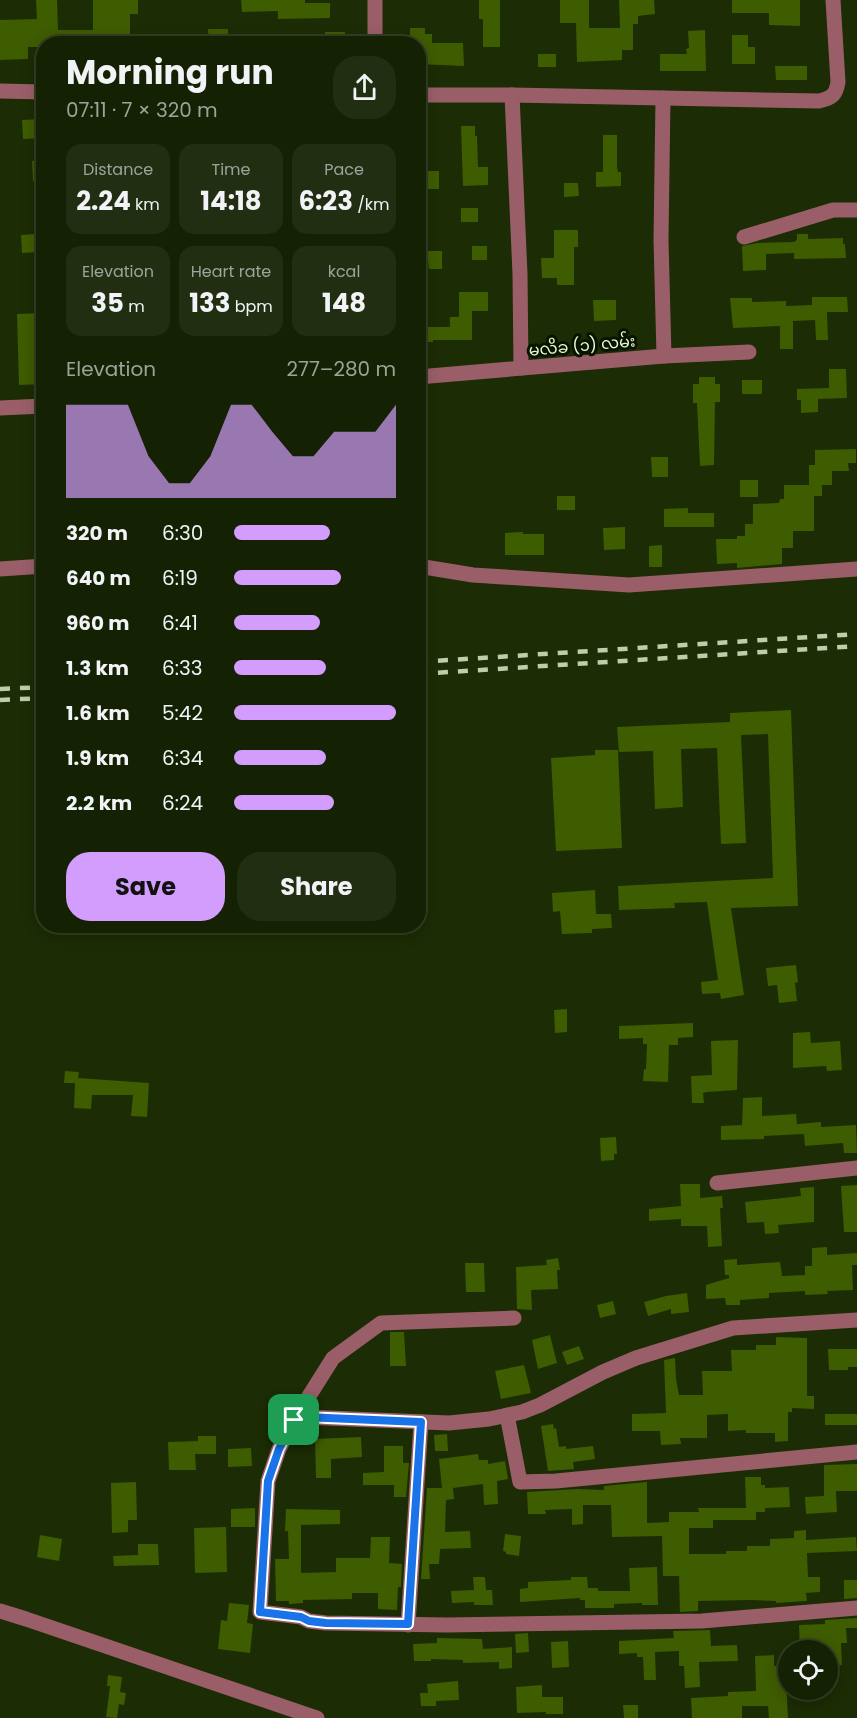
<!DOCTYPE html>
<html lang="en">
<head>
<meta charset="utf-8">
<style>
	:root { --surface:#152103; --page:#222e12; --text:#f1f3f6; --muted:#9da39a; --line:#343e25; --accent:#d29dfd }
	body { margin:0; font-family:Poppins,"Noto Sans Myanmar",sans-serif; background:var(--page); color:var(--text); height:100vh; display:flex; flex-direction:column; font-size:22px; white-space:nowrap }
	* { box-sizing:border-box; margin:0 }
	p { font-size:20px; color:var(--muted) }
	.icon { flex:none; width:33px; height:33px; fill:none; stroke:currentColor; stroke-width:2; stroke-linecap:round; stroke-linejoin:round }
	.map { position:relative; flex:1; overflow:hidden }
	.sheet { position:absolute; left:36px; top:36px; width:390px; height:897px; display:flex; flex-direction:column; background:var(--surface); border-radius:24px; box-shadow:0 3px 15px #0003,0 0 0 2px var(--line) }
	.sheet>* { flex:none }
	.controls { position:absolute; left:778px; top:1640px; display:grid; gap:12px }
	.controls a { display:grid; place-items:center; width:60px; height:60px; border-radius:50%; background:var(--surface); box-shadow:0 3px 15px #0003,0 0 0 2px var(--line); font-size:30px }
	.pin { position:absolute; display:grid; place-items:center; width:51px; height:51px; color:#fff; margin:-26px; border-radius:12px; box-shadow:0 3px 9px #0006 }
	.round { display:grid; place-items:center; flex:none; width:63px; height:63px; border-radius:24px; background:var(--page) }
	.overview { display:flex; align-items:center; justify-content:space-between; height:102px; padding:0 30px }
	h1 { font-size:33px; font-weight:700; line-height:45px }
	.stats { display:grid; grid-template-columns:repeat(3,1fr); gap:9px; height:102px; padding:6px 30px }
	.stats div { display:grid; align-content:center; border-radius:15px; background:var(--page); text-align:center }
	.stats b { font-size:26px; font-weight:700 }
	.stats small { font-size:16px; font-weight:400 }
	.stats p { font-size:16px }
	.chart { height:168px; padding:12px 30px }
	.chart p { display:flex; justify-content:space-between }
	.chart svg { width:100%; height:108px; margin-top:6px; fill:var(--accent); opacity:.7 }
	.primary-button { display:flex; gap:12px; margin-top:auto; padding:12px 30px }
	.primary-button a { flex:1; height:69px; border-radius:24px; background:var(--accent); color:#111; font-size:24px; font-weight:700; line-height:69px; text-align:center }
	.primary-button a+a { background:var(--page); color:var(--text) }
	ul { padding:0 30px; list-style:none; font-size:20px }
	li { display:grid; grid-template-columns:96px 72px 1fr; align-items:center; height:45px }
	li i { height:15px; border-radius:8px; background:var(--accent) }
	.map>svg:first-child { display:block }
	.building { fill:#3e5c00 }
	.lines { fill:none; stroke-linecap:round; stroke-linejoin:round }
	.street { stroke:#9a5e69; stroke-width:15 }
	.rail { stroke:#bdcfa8; stroke-width:4.5; stroke-dasharray:10 10; stroke-linecap:butt }
	.route-casing { stroke:#fff; stroke-width:12 }
	.route { stroke:#1a73e8; stroke-width:8 }
	.labels { text-anchor:middle; stroke-width:6; stroke-linejoin:round; paint-order:stroke }
	.street-label { font-size:16px; fill:#e7fad3; stroke:#081300 }
</style>
</head>
<body>
<div class="map">
<svg width="857" height="1718" viewBox="0 0 857 1718">
	<rect width="100%" height="100%" fill="#1c2c04"/>
	<g class="building">
		<polygon points="36,0 57,0 58,30 93,30 93,0 138,0 138,14 130,14 130,44 44,44 44,47 28,47 28,59 0,60 0,20 37,19"/>
		<polygon points="241,0 305,0 305,3 330,3 330,18 278,19 278,11 242,12"/>
		<polygon points="479,0 500,0 500,47 483,47 483,19 479,19"/>
		<polygon points="560,0 589,0 589,28 620,28 619,0 654,0 655,14 638,16 638,24 633,24 633,50 622,50 622,60 577,62 576,23 560,23"/>
		<polygon points="732,0 800,0 800,26 769,25 769,13 732,13"/>
		<polygon points="410,28 425,28 425,34 432,34 432,43 463,43 464,66 418,64 418,44 410,44"/>
		<polygon points="208,29 228,29 228,44 209,44"/>
		<polygon points="705,30 706,71 660,71 660,54 687,54 686,49 689,48 688,31"/>
		<polygon points="325,32 345,32 346,44 325,44"/>
		<polygon points="732,35 748,35 748,47 755,47 755,64 732,64"/>
		<rect x="538" y="54" width="18" height="13"/>
		<polygon points="775,66 807,66 807,80 776,80"/>
		<polygon points="42,119 43,138 23,139 22,120"/>
		<polygon points="461,126 475,126 475,136 477,136 478,167 488,167 488,185 463,186"/>
		<polygon points="603,135 617,135 617,166 618,172 621,172 621,186 596,187 596,172 603,172"/>
		<polygon points="32,161 44,161 44,181 33,181"/>
		<rect x="426" y="171" width="13" height="18"/>
		<polygon points="564,183 578,183 579,196 564,197"/>
		<rect x="461" y="208" width="17" height="14"/>
		<polygon points="554,230 578,230 578,247 574,247 574,285 557,285 557,278 542,278 541,258 554,258"/>
		<polygon points="36,234 37,252 22,253 21,235"/>
		<polygon points="797,234 808,234 808,239 843,238 843,244 845,244 846,258 794,259 794,253 766,254 766,270 743,271 742,246 757,243 794,242 797,240"/>
		<rect x="472" y="246" width="15" height="14"/>
		<polygon points="427,251 442,251 442,269 429,269"/>
		<polygon points="459,292 488,292 488,311 472,311 472,340 433,340 433,342 418,342 418,327 450,327 450,317 459,317"/>
		<polygon points="812,297 847,297 848,312 827,312 828,340 816,340 815,320 793,321 793,349 780,349 780,326 733,328 730,298 752,298 752,302 786,301 786,306 812,305"/>
		<polygon points="593,300 616,300 616,320 594,321"/>
		<polygon points="44,313 44,384 19,385 17,314"/>
		<polygon points="829,369 846,369 847,398 818,399 818,412 801,413 801,400 797,400 797,389 829,388"/>
		<polygon points="699,377 715,377 715,384 720,384 720,402 715,402 714,465 700,466 697,403 693,403 693,384 699,384"/>
		<rect x="742" y="380" width="20" height="14"/>
		<polygon points="856,449 856,463 848,463 849,471 832,471 832,485 822,485 822,496 814,496 814,531 793,531 793,548 782,548 782,564 737,568 737,563 717,564 716,539 737,539 737,536 745,536 745,524 753,524 753,504 779,503 780,499 784,499 784,485 809,485 809,465 815,465 815,450"/>
		<polygon points="651,457 668,457 668,477 652,477"/>
		<rect x="740" y="480" width="18" height="17"/>
		<rect x="557" y="496" width="18" height="14"/>
		<polygon points="688,508 688,513 714,513 714,527 664,527 664,509"/>
		<polygon points="625,527 625,549 604,550 603,528"/>
		<polygon points="523,532 523,534 544,534 544,555 505,555 505,533"/>
		<polygon points="662,545 662,567 649,567 649,546"/>
		<polygon points="791,710 798,906 731,908 744,995 721,999 720,993 702,994 701,982 718,980 707,902 674,903 675,908 619,910 618,886 773,878 768,734 741,735 746,843 721,844 717,748 681,749 683,807 655,809 653,751 619,752 617,727 730,722 730,713"/>
		<polygon points="595,750 618,750 622,848 556,851 551,758 595,755"/>
		<polygon points="595,890 596,914 611,914 612,928 592,929 592,933 562,934 560,911 553,912 552,893"/>
		<polygon points="796,965 798,982 795,983 797,1001 779,1003 777,985 768,986 766,968"/>
		<polygon points="567,1009 567,1032 555,1033 554,1010"/>
		<polygon points="693,1023 693,1037 678,1038 678,1045 669,1045 668,1082 643,1081 644,1069 646,1069 647,1044 643,1044 643,1038 619,1039 619,1026"/>
		<polygon points="810,1032 811,1043 840,1041 842,1070 827,1071 826,1066 793,1068 793,1033"/>
		<polygon points="738,1040 737,1090 707,1092 703,1093 704,1103 692,1103 691,1076 712,1075 711,1041"/>
		<polygon points="65,1071 79,1072 78,1078 149,1083 147,1117 131,1116 133,1095 92,1095 91,1109 74,1108 75,1083 64,1083"/>
		<polygon points="762,1097 762,1116 796,1114 797,1124 821,1122 821,1127 856,1125 857,1153 844,1153 843,1143 805,1146 804,1134 764,1136 764,1139 721,1140 721,1126 742,1125 743,1098"/>
		<polygon points="616,1137 617,1154 614,1154 614,1160 601,1161 600,1138"/>
		<polygon points="680,1184 700,1184 700,1198 722,1196 723,1208 720,1208 722,1246 708,1247 707,1226 681,1226 681,1219 649,1221 649,1209 681,1206"/>
		<polygon points="857,1185 857,1232 844,1232 841,1186"/>
		<polygon points="814,1187 814,1222 778,1225 779,1233 765,1234 764,1222 747,1223 745,1202 801,1196 800,1188"/>
		<polygon points="827,1247 827,1255 857,1253 857,1265 852,1265 853,1290 827,1291 828,1294 805,1295 805,1291 769,1293 769,1298 740,1300 740,1305 726,1305 725,1298 706,1299 706,1285 729,1278 729,1275 725,1275 724,1260 737,1259 737,1265 780,1262 782,1276 805,1275 805,1266 812,1266 812,1248"/>
		<polygon points="558,1258 560,1270 557,1270 558,1289 531,1290 532,1310 517,1309 516,1267 547,1265 546,1260"/>
		<polygon points="465,1263 484,1263 485,1292 466,1292"/>
		<polygon points="687,1293 689,1312 671,1314 671,1309 648,1316 644,1302 666,1296"/>
		<polygon points="613,1301 616,1314 600,1318 597,1305"/>
		<polygon points="390,1332 404,1332 406,1366 390,1366"/>
		<polygon points="550,1335 557,1363 538,1369 532,1340"/>
		<polygon points="776,1337 807,1338 807,1396 814,1396 814,1409 792,1408 792,1412 788,1412 788,1441 775,1442 775,1433 746,1433 746,1430 728,1431 728,1414 707,1415 707,1438 680,1438 681,1444 661,1445 660,1431 632,1431 632,1414 666,1413 664,1360 675,1358 676,1379 679,1395 703,1395 702,1371 732,1371 731,1350 756,1350 756,1345 776,1345"/>
		<polygon points="579,1346 584,1359 567,1365 562,1352"/>
		<polygon points="828,1349 857,1349 857,1367 848,1367 848,1370 829,1370"/>
		<polygon points="524,1365 531,1393 501,1399 495,1371"/>
		<rect x="825" y="1414" width="32" height="11"/>
		<polygon points="553,1424 554,1429 556,1428 559,1447 566,1446 566,1449 593,1446 595,1459 573,1462 574,1469 548,1471 541,1426"/>
		<polygon points="447,1434 448,1451 435,1451 434,1435"/>
		<polygon points="198,1436 216,1436 216,1454 195,1454 196,1470 169,1470 168,1442 198,1441"/>
		<polygon points="361,1437 362,1457 331,1459 331,1478 316,1478 315,1439"/>
		<polygon points="384,1446 403,1446 403,1463 409,1463 406,1497 394,1497 394,1485 363,1485 363,1473 384,1472"/>
		<polygon points="251,1448 252,1466 228,1467 228,1449"/>
		<polygon points="478,1454 479,1460 488,1460 488,1464 505,1461 508,1479 497,1481 498,1504 484,1505 483,1484 453,1488 454,1499 446,1500 445,1532 470,1531 471,1548 440,1549 439,1564 429,1564 430,1579 421,1579 427,1488 442,1488 439,1459"/>
		<polygon points="857,1464 857,1491 836,1491 837,1512 806,1514 805,1497 824,1496 824,1465"/>
		<polygon points="745,1477 761,1477 761,1485 765,1485 765,1488 789,1487 790,1507 765,1508 765,1512 756,1512 756,1520 713,1520 713,1528 689,1528 689,1554 726,1554 726,1551 747,1551 747,1546 770,1546 770,1539 794,1538 794,1531 806,1530 806,1540 856,1537 857,1551 807,1553 808,1577 820,1577 820,1592 806,1593 807,1601 776,1603 776,1601 752,1600 698,1601 698,1611 680,1612 679,1576 663,1576 662,1536 612,1537 611,1505 583,1505 583,1524 572,1525 572,1509 545,1510 546,1514 528,1514 527,1492 577,1489 604,1490 604,1486 647,1482 647,1523 669,1522 669,1512 699,1512 698,1508 746,1508"/>
		<polygon points="136,1482 137,1520 128,1520 128,1532 112,1533 111,1483"/>
		<polygon points="255,1508 255,1527 231,1527 231,1509"/>
		<polygon points="286,1509 340,1510 340,1524 301,1525 301,1573 336,1572 336,1558 370,1558 371,1537 390,1537 389,1563 402,1564 401,1587 398,1587 397,1610 378,1609 378,1593 352,1593 352,1599 303,1600 303,1603 289,1604 289,1601 276,1601 275,1559 289,1559 288,1531 285,1531"/>
		<polygon points="226,1527 227,1572 195,1573 194,1528"/>
		<polygon points="505,1534 521,1536 519,1556 506,1554 506,1552 503,1551"/>
		<polygon points="40,1535 62,1539 59,1561 37,1557"/>
		<polygon points="138,1544 158,1544 159,1565 114,1566 113,1556 138,1555"/>
		<polygon points="657,1567 658,1605 642,1605 642,1603 614,1604 614,1608 585,1608 585,1600 580,1600 580,1598 520,1602 520,1589 528,1588 528,1582 571,1580 571,1577 587,1577 588,1588 598,1588 598,1591 630,1591 629,1568"/>
		<polygon points="473,1577 485,1577 486,1590 492,1590 493,1605 474,1605 474,1602 452,1603 451,1591 474,1590"/>
		<polygon points="844,1580 857,1580 857,1598 844,1599"/>
		<polygon points="229,1603 249,1605 247,1623 253,1624 250,1653 218,1649 221,1620 227,1621"/>
		<polygon points="857,1618 857,1628 846,1628 847,1643 841,1643 842,1665 828,1666 828,1650 800,1650 799,1625 825,1624 825,1620"/>
		<polygon points="710,1630 711,1646 737,1645 738,1661 699,1662 700,1687 685,1688 684,1666 679,1666 679,1651 655,1652 656,1680 644,1680 643,1657 637,1657 637,1653 619,1654 619,1641 674,1638 673,1631"/>
		<polygon points="528,1633 529,1652 516,1653 515,1634"/>
		<polygon points="437,1638 482,1639 483,1649 512,1647 512,1668 499,1669 499,1662 463,1663 463,1660 431,1659 431,1661 414,1661 413,1644 437,1643"/>
		<polygon points="568,1641 569,1667 552,1668 551,1642"/>
		<polygon points="774,1655 774,1666 789,1666 789,1680 786,1680 788,1718 769,1718 768,1706 742,1706 742,1718 692,1718 691,1698 728,1696 728,1692 756,1691 755,1656"/>
		<polygon points="108,1675 122,1677 120,1692 126,1693 124,1705 119,1704 117,1718 106,1717 110,1686 107,1686"/>
		<polygon points="458,1681 459,1700 436,1701 436,1706 421,1706 420,1693 428,1693 427,1684"/>
		<polygon points="542,1685 542,1697 563,1697 563,1714 546,1714 546,1712 517,1713 516,1687"/>
		<polygon points="623,1705 638,1705 638,1718 624,1718"/>
	</g>
	<g class="lines">
		<g class="street">
			<polyline points="375,0 375,44"/>
			<polyline points="0,91 44,92"/>
			<path d="M418,95H512L819,101C832,98 836,95 838,82L833,0"/>
			<polyline points="512,95 520,274 521,368"/>
			<polyline points="663,98 661,240 664,356"/>
			<polyline points="744,237 833,210 857,210"/>
			<polyline points="418,377 664,356 749,352"/>
			<polyline points="0,408 44,406"/>
			<polyline points="418,566 473,575 629,585 857,569"/>
			<polyline points="0,569 44,566"/>
			<polyline points="717,1183 857,1168"/>
			<polyline points="857,1320 733,1328 636,1358 603,1372 540,1405 522,1412 489,1419 449,1423 304,1417 294,1420 279,1449 268,1481 260,1612 301,1617 309,1621 326,1623 447,1625 702,1621 857,1608"/>
			<polyline points="507,1415 520,1482 556,1481 857,1452"/>
			<polyline points="294,1420 333,1358 381,1323 514,1318"/>
			<polyline points="0,1611 26,1619 317,1718"/>
			<polyline points="408,1625 421,1422"/>
		</g>
		<g class="rail">
			<polyline points="418,662 857,634"/>
			<polyline points="418,674 857,646"/>
			<polyline points="0,689 44,687"/>
			<polyline points="0,700 44,698"/>
		</g>
	</g>
	<g class="lines">
		<defs>
			<polygon id="route" points="304,1417 421,1422 408,1624 326,1623 309,1621 301,1617 260,1612 268,1481 279,1449 294,1420"/>
		</defs>
		<use href="#route" class="route-casing"/>
		<use href="#route" class="route"/>
	</g>
	<g class="labels">
		<g class="street-label">
			<text transform="translate(582 345) rotate(-5)" y="6">မလိခ (၁) လမ်း</text>
		</g>
	</g>
</svg>
<div class="controls">
<a><svg class="icon" aria-label="locate" viewBox="0 0 24 24"><circle cx="12" cy="12" r="6"/><path d="M12 2v4M12 18v4M2 12h4M18 12h4"/></svg></a>
</div>
<div class="pin" style="left:294px;top:1420px;background:#1e9e55"><svg class="icon" aria-label="arrive" viewBox="0 0 24 24"><path d="M6 21V4h12l-3 4 3 4H6"/></svg></div>
<section class="sheet">
<div class="overview"><div><h1>Morning run</h1><p>07:11 · 7 × 320 m</p></div><a class="round"><svg class="icon" aria-label="share" viewBox="0 0 24 24"><path d="M12 15V3M7 8l5-5 5 5M5 13v7h14v-7"/></svg></a></div>
<div class="stats">
<div><p>Distance</p><b>2.24<small> km</small></b></div>
<div><p>Time</p><b>14:18</b></div>
<div><p>Pace</p><b>6:23<small> /km</small></b></div>
</div>
<div class="stats">
<div><p>Elevation</p><b>35<small> m</small></b></div>
<div><p>Heart rate</p><b>133<small> bpm</small></b></div>
<div><p>kcal</p><b>148</b></div>
</div>
<div class="chart"><p><span>Elevation</span>277–280 m</p>
<svg viewBox="0 0 160 44" preserveAspectRatio="none"><path d="M0 44V6L10 6L20 6L30 6L40 27L50 38L60 38L70 27L80 6L90 6L100 17L110 27L120 27L130 17L140 17L150 17L160 6V44z"/></svg>
</div>
<ul>
<li><b>320 m</b>6:30<i style="width:59%"></i></li>
<li><b>640 m</b>6:19<i style="width:66%"></i></li>
<li><b>960 m</b>6:41<i style="width:53%"></i></li>
<li><b>1.3 km</b>6:33<i style="width:57%"></i></li>
<li><b>1.6 km</b>5:42<i style="width:100%"></i></li>
<li><b>1.9 km</b>6:34<i style="width:57%"></i></li>
<li><b>2.2 km</b>6:24<i style="width:62%"></i></li>
</ul>
<div class="primary-button"><a>Save</a><a>Share</a></div>
</section>
</div>
</body>
</html>
